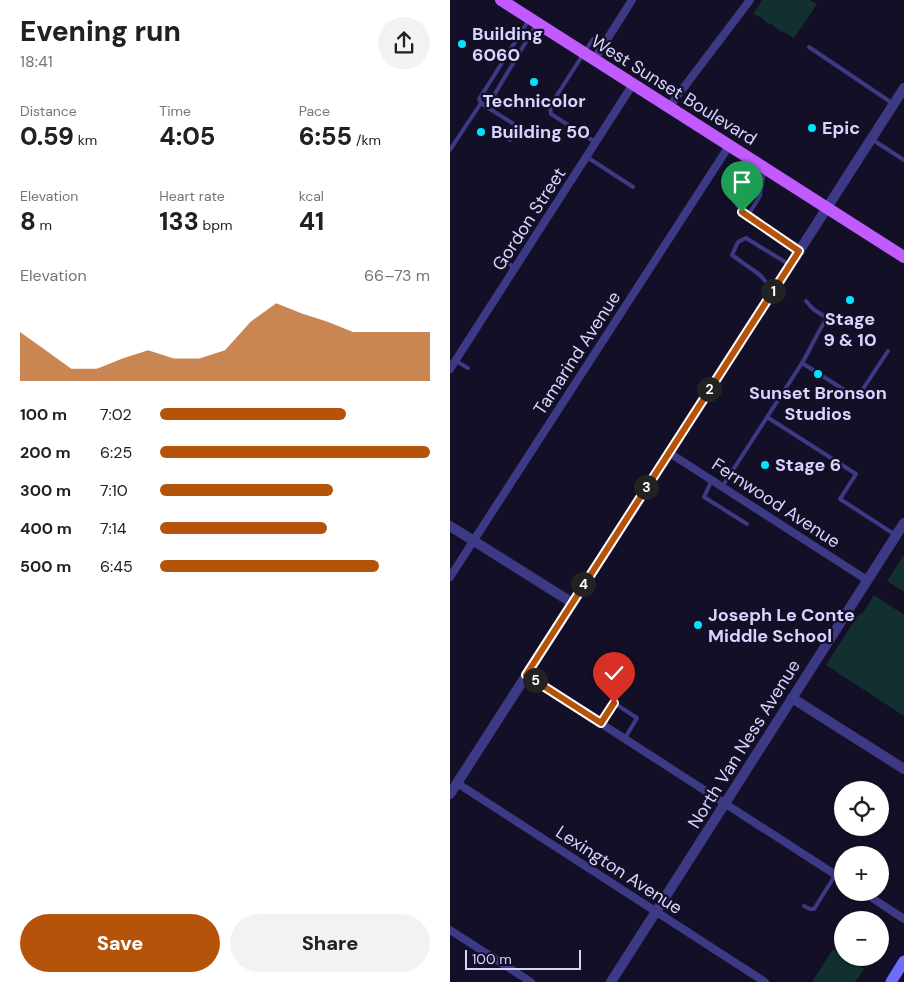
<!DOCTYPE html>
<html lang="en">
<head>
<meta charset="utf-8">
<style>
	:root { --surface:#fff; --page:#f2f2f2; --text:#202124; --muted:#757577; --accent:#b45309 }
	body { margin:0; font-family:"DM Sans",sans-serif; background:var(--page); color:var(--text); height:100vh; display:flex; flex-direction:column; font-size:19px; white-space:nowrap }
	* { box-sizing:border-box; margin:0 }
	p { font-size:16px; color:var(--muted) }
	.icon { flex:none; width:28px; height:28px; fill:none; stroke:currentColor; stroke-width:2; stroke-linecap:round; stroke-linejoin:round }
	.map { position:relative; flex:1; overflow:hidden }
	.details { display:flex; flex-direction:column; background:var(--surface); width:450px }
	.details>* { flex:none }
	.tools { position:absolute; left:384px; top:781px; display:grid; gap:10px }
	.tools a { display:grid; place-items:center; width:55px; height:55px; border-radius:50%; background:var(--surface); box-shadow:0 1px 4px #0004; font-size:25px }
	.scale { position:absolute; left:15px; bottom:12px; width:116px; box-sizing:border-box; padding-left:5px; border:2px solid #d9d4ff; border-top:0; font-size:14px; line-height:18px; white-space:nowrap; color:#d9d4ff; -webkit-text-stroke:4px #130f26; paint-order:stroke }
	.pin { position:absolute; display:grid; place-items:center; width:42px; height:42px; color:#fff; margin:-51px -21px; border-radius:50% 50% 50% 0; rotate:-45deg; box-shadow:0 0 5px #0007 }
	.pin .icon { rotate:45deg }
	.km { position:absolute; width:25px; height:25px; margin:-12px; border-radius:50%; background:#222; color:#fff; font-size:14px; line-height:25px; text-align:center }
	.round { display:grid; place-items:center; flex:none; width:52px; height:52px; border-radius:26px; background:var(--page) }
	.headline { display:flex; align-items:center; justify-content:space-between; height:85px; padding:0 20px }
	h1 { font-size:28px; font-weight:800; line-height:38px }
	.metrics { display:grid; grid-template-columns:repeat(3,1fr); gap:8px; height:85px; padding:5px 20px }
	.metrics div { display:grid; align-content:center }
	.metrics b { font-size:25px; font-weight:800 }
	.metrics small { font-size:14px; font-weight:400 }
	.metrics p { font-size:14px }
	.chart { height:140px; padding:10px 20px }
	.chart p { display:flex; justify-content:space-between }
	.chart svg { width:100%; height:90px; margin-top:5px; fill:var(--accent); opacity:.7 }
	.button { display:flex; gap:10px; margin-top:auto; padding:10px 20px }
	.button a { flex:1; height:58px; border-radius:30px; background:var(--accent); color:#fff; font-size:20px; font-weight:800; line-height:58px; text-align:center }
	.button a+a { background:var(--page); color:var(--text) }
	ul { padding:0 20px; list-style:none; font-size:16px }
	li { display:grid; grid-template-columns:80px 60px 1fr; align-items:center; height:38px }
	li i { height:12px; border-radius:6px; background:var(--accent) }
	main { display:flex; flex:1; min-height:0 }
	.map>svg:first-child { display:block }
	.green { fill:#12302f }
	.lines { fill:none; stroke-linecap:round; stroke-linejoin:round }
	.service { stroke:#3d3a85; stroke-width:4 }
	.minor { stroke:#3d3a85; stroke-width:8 }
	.tertiary { stroke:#3d3a85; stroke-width:10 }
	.secondary { stroke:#6f6bff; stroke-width:11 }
	.primary { stroke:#c25bff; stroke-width:12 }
	.route-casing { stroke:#fff; stroke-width:10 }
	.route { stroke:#b45309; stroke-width:6 }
	.poi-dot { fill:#00e5ff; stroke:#130f26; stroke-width:2 }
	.labels { text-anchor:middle; stroke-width:4.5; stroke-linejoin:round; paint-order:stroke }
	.poi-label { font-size:18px; font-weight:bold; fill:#d9d4ff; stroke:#130f26; text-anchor:start }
	.street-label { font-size:18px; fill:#d9d4ff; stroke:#130f26 }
</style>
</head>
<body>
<main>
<section class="details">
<div class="headline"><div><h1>Evening run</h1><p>18:41</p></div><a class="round"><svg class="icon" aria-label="share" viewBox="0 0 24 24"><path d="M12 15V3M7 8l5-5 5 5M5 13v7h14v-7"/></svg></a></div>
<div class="metrics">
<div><p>Distance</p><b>0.59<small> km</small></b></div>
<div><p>Time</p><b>4:05</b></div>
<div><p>Pace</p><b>6:55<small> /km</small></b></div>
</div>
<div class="metrics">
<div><p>Elevation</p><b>8<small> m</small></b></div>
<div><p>Heart rate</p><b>133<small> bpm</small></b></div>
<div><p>kcal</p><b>41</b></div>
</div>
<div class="chart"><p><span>Elevation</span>66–73 m</p>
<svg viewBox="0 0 160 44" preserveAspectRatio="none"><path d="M0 44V20L10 29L20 38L30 38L40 33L50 29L60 33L70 33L80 29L90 15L100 6L110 11L120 15L130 20L140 20L150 20L160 20V44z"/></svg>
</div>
<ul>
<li><b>100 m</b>7:02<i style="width:69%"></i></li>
<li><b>200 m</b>6:25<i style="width:100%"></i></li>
<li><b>300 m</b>7:10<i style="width:64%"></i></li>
<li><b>400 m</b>7:14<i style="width:62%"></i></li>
<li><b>500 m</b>6:45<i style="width:81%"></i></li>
</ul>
<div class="button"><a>Save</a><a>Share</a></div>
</section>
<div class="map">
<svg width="454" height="982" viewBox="0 0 454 982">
	<rect width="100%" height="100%" fill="#130f26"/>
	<g class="green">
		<polygon points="312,0 360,0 367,4 344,38 332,31 331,32 320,23 319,25 312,18 303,14"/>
		<polygon points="454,555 454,592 437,581"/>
		<polygon points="424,595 454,615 454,716 376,665 408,615 413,613"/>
		<polygon points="383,949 392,955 392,958 396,958 414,969 405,982 362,982"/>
	</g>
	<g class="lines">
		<g class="service">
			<polyline points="143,39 100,106 101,114 145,142"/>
			<polyline points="359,47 442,103"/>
			<polyline points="31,103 36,105 40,102 86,25"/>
			<polyline points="31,103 29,99 33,93 79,20"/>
			<polyline points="32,104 81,135"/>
			<polyline points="60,140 68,127"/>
			<polyline points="423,140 454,160"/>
			<polyline points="0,150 31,103"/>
			<polyline points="137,157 183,187"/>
			<polyline points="310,167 287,205 295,216 349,251"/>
			<polyline points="292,212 300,212 310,196 314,172"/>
			<polyline points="56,262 64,267"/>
			<polyline points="323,290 310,275 282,255 288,242 296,238 340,265"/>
			<path d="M356,301L363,309L377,318C367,333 361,348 352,363L407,398L438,351"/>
			<polyline points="6,361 18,368"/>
			<polyline points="317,417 406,474 390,499 444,534"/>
			<polyline points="262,480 254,497 297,524"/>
			<polyline points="272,487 352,363"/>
			<polyline points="151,723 164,703 187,718 175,738"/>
			<polyline points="354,906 360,909 364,909 386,874"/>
		</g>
		<g class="minor">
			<polyline points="144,60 182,0"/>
			<polyline points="219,107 300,0"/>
			<polyline points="0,369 183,84"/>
			<polyline points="218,452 417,580"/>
			<polyline points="0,577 279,146"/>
			<polyline points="76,675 392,879"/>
			<polyline points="7,783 315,982"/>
			<polyline points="413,892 454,919"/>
			<polyline points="0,930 81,982"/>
		</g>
		<g class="tertiary">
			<polyline points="0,526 121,602"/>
			<polyline points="342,698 454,769"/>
			<polyline points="0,794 454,88"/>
			<polyline points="161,982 454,523"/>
		</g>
		<polyline class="secondary" points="441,982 454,961"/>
		<polyline class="primary" points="51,0 454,257"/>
	</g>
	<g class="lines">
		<defs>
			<polyline id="route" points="164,703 151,723 76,675 349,251 292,212"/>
		</defs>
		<use href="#route" class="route-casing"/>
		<use href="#route" class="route"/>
	</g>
	<g class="poi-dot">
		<circle cx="12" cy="44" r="5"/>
		<circle cx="84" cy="82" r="5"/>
		<circle cx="362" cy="128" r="5"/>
		<circle cx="31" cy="132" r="5"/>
		<circle cx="400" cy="300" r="5"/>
		<circle cx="368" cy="374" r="5"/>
		<circle cx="315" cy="465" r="5"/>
		<circle cx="248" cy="625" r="5"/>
	</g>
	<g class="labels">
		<g class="poi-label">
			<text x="22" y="40">Building<tspan x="22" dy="21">6060</tspan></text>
			<text x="84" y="107" text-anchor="middle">Technicolor</text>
			<text x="372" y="134">Epic</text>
			<text x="41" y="138">Building 50</text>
			<text x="400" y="325" text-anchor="middle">Stage<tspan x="400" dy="21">9 &amp; 10</tspan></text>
			<text x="368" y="399" text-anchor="middle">Sunset Bronson<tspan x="368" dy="21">Studios</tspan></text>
			<text x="325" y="471">Stage 6</text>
			<text x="258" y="621">Joseph Le Conte<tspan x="258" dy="21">Middle School</tspan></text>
		</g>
		<g class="street-label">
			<text transform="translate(224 90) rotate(32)" y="6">West Sunset Boulevard</text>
			<text transform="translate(79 219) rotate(-57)" y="6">Gordon Street</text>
			<text transform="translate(127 353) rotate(-57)" y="6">Tamarind Avenue</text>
			<text transform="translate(326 503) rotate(33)" y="6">Fernwood Avenue</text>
			<text transform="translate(294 744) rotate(-58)" y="6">North Van Ness Avenue</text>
			<text transform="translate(169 870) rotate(33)" y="6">Lexington Avenue</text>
		</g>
	</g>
</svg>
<div class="tools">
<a><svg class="icon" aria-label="locate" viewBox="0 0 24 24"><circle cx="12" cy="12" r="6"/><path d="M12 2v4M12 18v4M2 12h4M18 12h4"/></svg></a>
<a>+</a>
<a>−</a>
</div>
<div class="scale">100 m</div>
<div class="pin" style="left:292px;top:212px;background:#1e9e55"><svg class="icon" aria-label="arrive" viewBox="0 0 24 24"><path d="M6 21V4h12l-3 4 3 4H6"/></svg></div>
<div class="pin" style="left:164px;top:703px;background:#d93025"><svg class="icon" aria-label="check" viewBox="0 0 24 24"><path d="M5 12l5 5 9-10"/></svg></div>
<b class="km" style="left:323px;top:291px">1</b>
<b class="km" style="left:259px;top:389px">2</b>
<b class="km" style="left:196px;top:487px">3</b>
<b class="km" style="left:133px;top:584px">4</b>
<b class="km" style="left:85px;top:680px">5</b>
</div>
</main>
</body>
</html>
